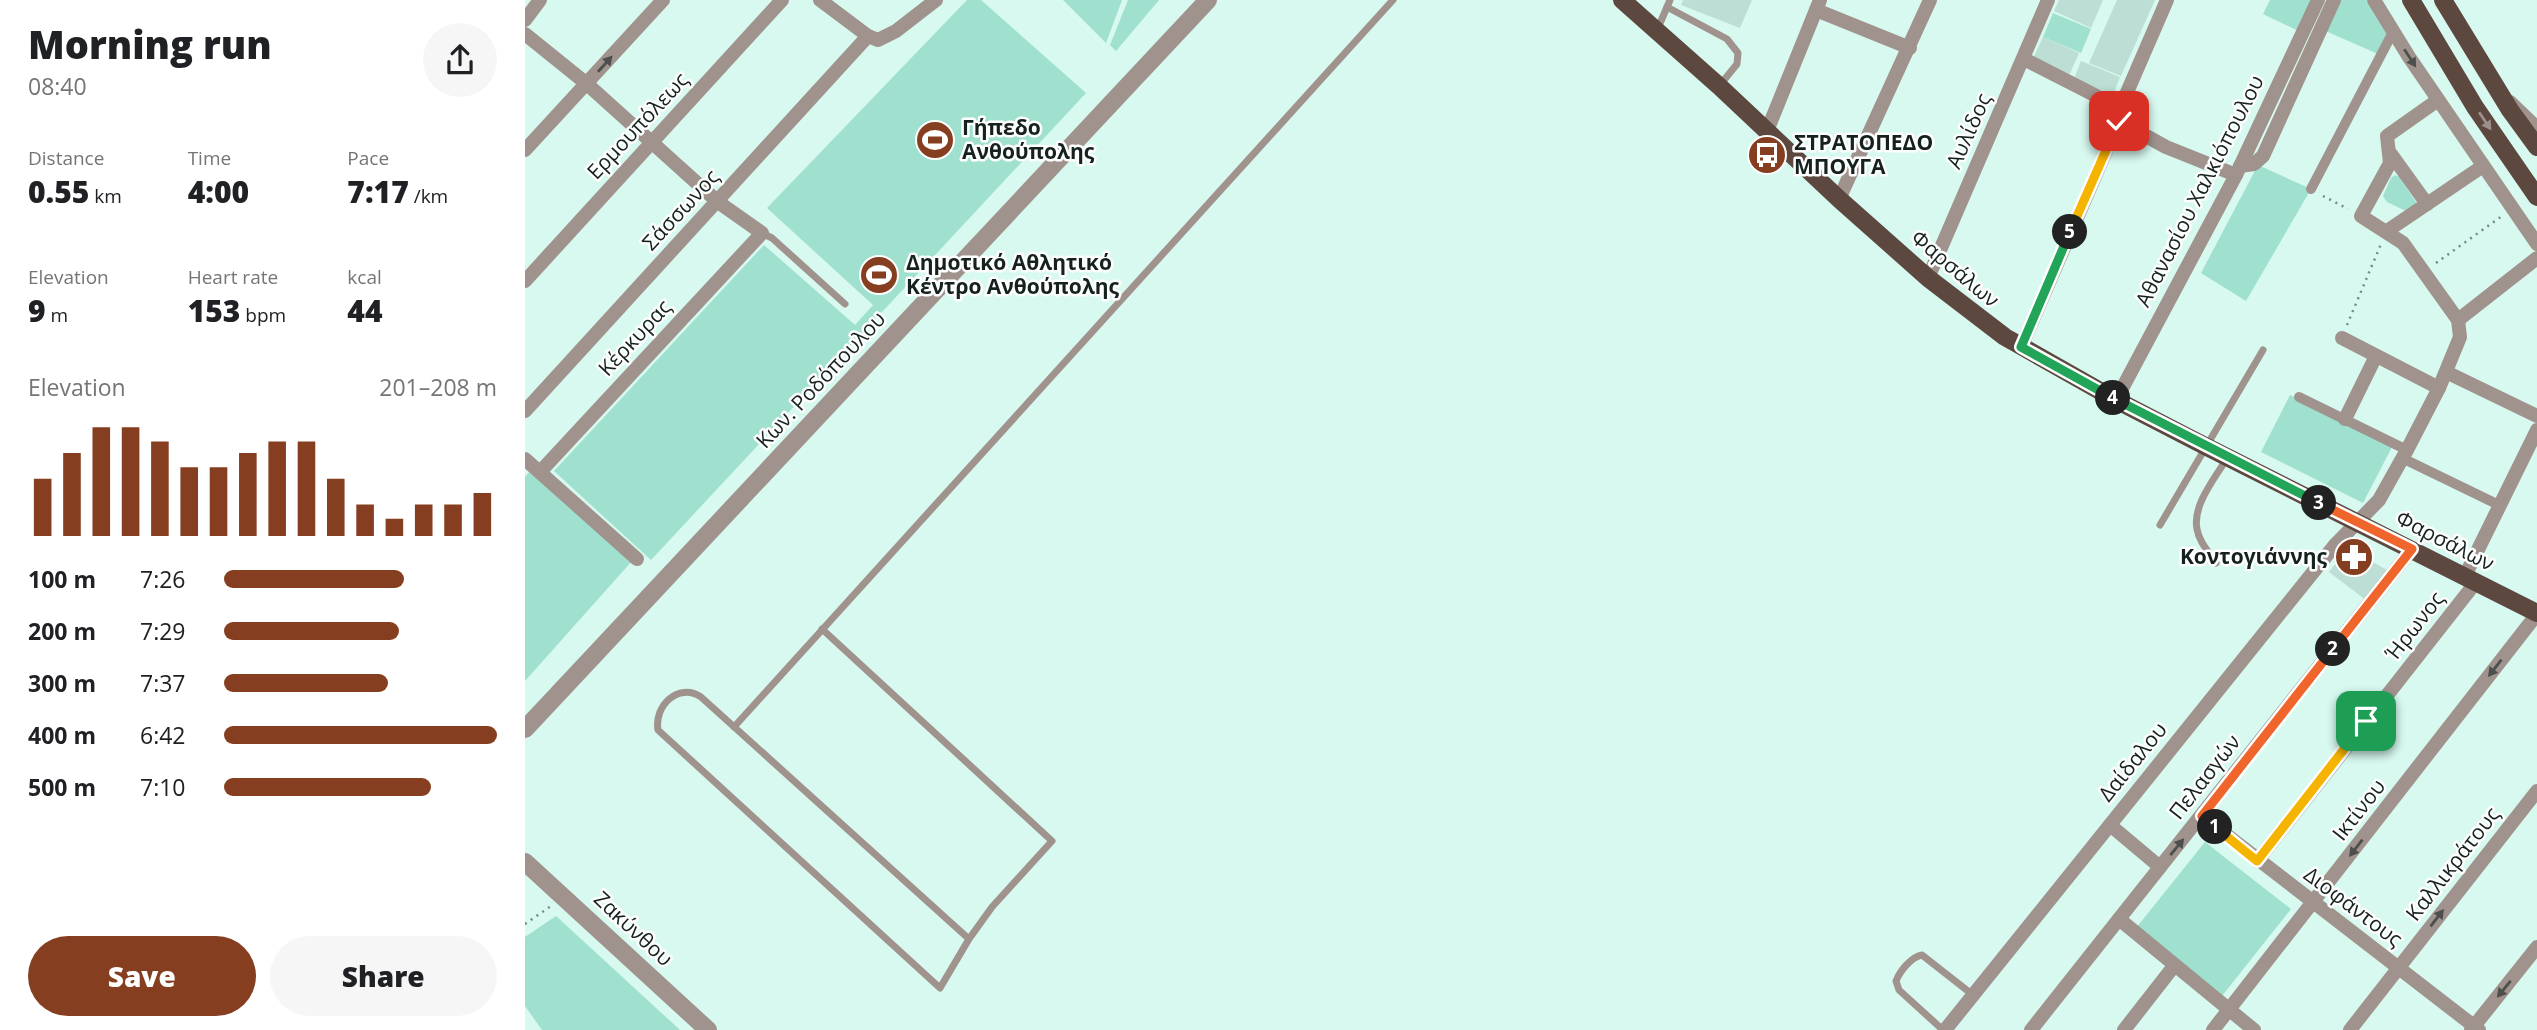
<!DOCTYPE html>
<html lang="en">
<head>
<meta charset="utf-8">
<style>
	:root { --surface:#fff; --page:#f6f6f6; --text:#202124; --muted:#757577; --accent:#863e20 }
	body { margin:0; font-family:"Open Sans",sans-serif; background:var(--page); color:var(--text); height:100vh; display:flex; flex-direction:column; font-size:26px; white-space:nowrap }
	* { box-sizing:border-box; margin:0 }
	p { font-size:23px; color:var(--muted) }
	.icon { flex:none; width:38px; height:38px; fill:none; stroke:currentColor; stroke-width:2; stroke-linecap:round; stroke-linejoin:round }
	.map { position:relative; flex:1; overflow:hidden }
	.side { display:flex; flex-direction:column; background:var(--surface); width:525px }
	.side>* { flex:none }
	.pin { position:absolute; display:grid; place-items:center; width:60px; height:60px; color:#fff; margin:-30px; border-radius:14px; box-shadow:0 4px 10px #0006 }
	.km { position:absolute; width:35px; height:35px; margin:-18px; border-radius:50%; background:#222; color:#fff; font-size:19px; line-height:35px; text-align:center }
	.round { display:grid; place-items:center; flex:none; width:74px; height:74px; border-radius:37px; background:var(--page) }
	.headline { display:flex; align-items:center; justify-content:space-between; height:119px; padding:0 28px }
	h1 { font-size:38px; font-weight:800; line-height:52px }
	.stats { display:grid; grid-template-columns:repeat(3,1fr); gap:10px; height:119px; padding:7px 28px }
	.stats div { display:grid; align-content:center }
	.stats b { font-size:30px; font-weight:800 }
	.stats small { font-size:19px; font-weight:400 }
	.stats p { font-size:19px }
	.chart { height:196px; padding:14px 28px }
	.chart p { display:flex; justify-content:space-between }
	.chart svg { width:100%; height:126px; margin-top:7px; stroke:var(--accent); stroke-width:6 }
	.primary-button { display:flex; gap:14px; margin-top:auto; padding:14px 28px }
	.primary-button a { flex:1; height:80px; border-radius:42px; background:var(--accent); color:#fff; font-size:28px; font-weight:800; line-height:80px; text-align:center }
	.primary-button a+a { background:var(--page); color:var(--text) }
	ul { padding:0 28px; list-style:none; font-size:23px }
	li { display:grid; grid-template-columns:112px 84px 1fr; align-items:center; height:52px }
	li i { height:18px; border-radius:9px; background:var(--accent) }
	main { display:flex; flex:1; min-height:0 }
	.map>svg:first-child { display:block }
	.green { fill:#9fe0cf }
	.building { fill:#bcded4 }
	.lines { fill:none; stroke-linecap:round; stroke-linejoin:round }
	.path { stroke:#738b84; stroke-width:2.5; stroke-dasharray:2 5; stroke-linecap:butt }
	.service { stroke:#a0938e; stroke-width:7 }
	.pedestrian { stroke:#a0938e; stroke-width:10 }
	.minor { stroke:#a0938e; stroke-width:14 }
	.tertiary { stroke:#a0938e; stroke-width:18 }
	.primary { stroke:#5d4840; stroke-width:18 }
	.oneway { fill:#4c4f4b }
	.oneway2 { fill:#9d908c }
	.split-1-casing { stroke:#fff; stroke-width:14 }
	.split-2-casing { stroke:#fff; stroke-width:14 }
	.split-3-casing { stroke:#fff; stroke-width:14 }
	.split-4-casing { stroke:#fff; stroke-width:14 }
	.split-5-casing { stroke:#fff; stroke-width:14 }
	.split-6-casing { stroke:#fff; stroke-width:14 }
	.split-1 { stroke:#f5b400; stroke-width:9 }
	.split-2 { stroke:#f0652b; stroke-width:9 }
	.split-3 { stroke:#f0652b; stroke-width:9 }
	.split-4 { stroke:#22a559; stroke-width:9 }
	.split-5 { stroke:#22a559; stroke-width:9 }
	.split-6 { stroke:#f5b400; stroke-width:9 }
	.labels { text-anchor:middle; stroke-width:5; stroke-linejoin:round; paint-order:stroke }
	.street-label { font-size:21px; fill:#14211e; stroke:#fdfdfd }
	.poi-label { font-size:21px; font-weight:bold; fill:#14211e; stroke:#fdfdfd; text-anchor:start }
</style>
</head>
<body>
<main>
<section class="side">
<div class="headline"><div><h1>Morning run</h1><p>08:40</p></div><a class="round"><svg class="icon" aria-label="share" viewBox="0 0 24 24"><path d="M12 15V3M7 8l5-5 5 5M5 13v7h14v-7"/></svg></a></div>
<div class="stats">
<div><p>Distance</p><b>0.55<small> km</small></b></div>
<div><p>Time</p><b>4:00</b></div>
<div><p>Pace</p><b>7:17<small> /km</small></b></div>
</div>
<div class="stats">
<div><p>Elevation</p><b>9<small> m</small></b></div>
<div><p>Heart rate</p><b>153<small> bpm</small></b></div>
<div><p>kcal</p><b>44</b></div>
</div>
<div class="chart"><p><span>Elevation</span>201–208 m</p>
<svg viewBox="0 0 160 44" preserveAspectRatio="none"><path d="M5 44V24M15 44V15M25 44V6M35 44V6M45 44V11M55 44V20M65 44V20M75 44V15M85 44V11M95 44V11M105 44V24M115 44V33M125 44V38M135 44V33M145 44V33M155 44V29"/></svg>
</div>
<ul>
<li><b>100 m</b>7:26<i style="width:66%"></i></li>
<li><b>200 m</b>7:29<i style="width:64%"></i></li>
<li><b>300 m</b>7:37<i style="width:60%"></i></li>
<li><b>400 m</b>6:42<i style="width:100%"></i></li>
<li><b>500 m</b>7:10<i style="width:76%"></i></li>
</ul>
<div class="primary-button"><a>Save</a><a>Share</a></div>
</section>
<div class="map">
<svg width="2012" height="1030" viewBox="0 0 2012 1030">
	<rect width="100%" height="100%" fill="#d7f9ef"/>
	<g class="green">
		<polygon points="442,0 456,0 561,93 126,560 29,471 239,245 330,325 348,305 242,208"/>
		<polygon points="538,0 597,0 581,43"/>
		<polygon points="603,0 634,0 591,51 585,45"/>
		<polygon points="1745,0 1799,0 1782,35 1738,14"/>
		<polygon points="1811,0 1841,0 1866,29 1853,54 1796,29"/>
		<polygon points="1528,13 1566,29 1556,53 1518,37"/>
		<polygon points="1733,165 1786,189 1721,301 1676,273"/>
		<polygon points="1870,175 1874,177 1891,202 1891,206 1883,212 1862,202 1858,196 1866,178"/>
		<polygon points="1765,395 1867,447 1838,503 1736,452"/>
		<polygon points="6,470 107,561 0,681 0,477"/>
		<polygon points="1680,842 1766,909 1697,996 1611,928"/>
		<polygon points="31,916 155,1030 17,1030 0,1006 0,937"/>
	</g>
	<g class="building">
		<polygon points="1158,0 1227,0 1215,28 1156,5"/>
		<polygon points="1534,0 1578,0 1566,28 1529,11"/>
		<polygon points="1592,0 1630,0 1596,76 1564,63"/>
		<polygon points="1518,37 1554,53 1543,78 1507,61"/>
		<polygon points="1556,61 1595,77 1588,95 1549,79"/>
		<polygon points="1822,548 1864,571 1841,600 1804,572"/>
	</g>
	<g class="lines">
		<g class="path">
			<polyline points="1798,196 1823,209"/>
			<polyline points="1911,263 1977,216"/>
			<polyline points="1822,325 1856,244"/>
			<polyline points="0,924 26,906"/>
		</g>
		<g class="service">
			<polyline points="1142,7 1202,39 1213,53 1212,64 1195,85"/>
			<polyline points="1133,28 1145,0"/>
			<polyline points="237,233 247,238 320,304"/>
			<polyline points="1635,525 1738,350"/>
			<path d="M1691,563C1684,552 1674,542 1672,529C1667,505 1691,477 1702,458"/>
			<path d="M297,629L527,841L467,907L444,939L415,988L133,730C129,706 153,682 176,697L444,939"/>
			<polyline points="209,727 868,0"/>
			<path d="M1418,1030L1374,990L1371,981C1375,971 1386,957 1397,955L1448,995"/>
		</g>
		<g class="pedestrian">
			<polyline points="1786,189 1868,32"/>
			<polyline points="1774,397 1882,450"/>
			<polyline points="1877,458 1976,506"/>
		</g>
		<g class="minor">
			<polyline points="295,0 343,36 353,40 371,31 411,0"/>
			<polyline points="1849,0 1884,57 2012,244"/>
			<polyline points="1291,10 1385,48"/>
			<polyline points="0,20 15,0"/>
			<polyline points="0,34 62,84 193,202 237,233 15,472"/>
			<polyline points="1499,59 1597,109"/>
			<polyline points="1985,102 2012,128"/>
			<polyline points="1594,121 1641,147 1711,175"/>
			<polyline points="1242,131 1295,0"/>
			<polyline points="0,150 138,0"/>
			<polyline points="1866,154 1902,204"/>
			<polyline points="1715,166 1729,164 1738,156 1809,0"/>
			<polyline points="1314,199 1405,0"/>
			<polyline points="1862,231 1958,166"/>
			<polyline points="1403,278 1523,0"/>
			<polyline points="0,281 257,0"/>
			<polyline points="1933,320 2012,258"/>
			<polyline points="1817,338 1914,388"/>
			<polyline points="1496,347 1594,121 1600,97 1642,0"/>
			<polyline points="1921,372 2012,416"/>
			<polyline points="1591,400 1711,175 1793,0"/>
			<polyline points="0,411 343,36"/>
			<polyline points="1820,419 1851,356"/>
			<polyline points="0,459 112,559"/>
			<polyline points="1940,576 2012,430"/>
			<polyline points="1677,816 1954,1030"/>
			<polyline points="1585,825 1635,867"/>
			<polyline points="1732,861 1951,582"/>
			<polyline points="1594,919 1729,1030"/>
			<polyline points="1420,1030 1810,545 1854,500 1882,450 1914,388 1935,337 1933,320 1878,243 1836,216 1865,163 1862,136 1913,100"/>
			<polyline points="1506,1030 1887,549"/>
			<polyline points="1599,1030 1649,966"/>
			<polyline points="1688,1030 2012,614"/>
			<polyline points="1825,1030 2012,791"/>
			<polyline points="1946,1030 2012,947"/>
		</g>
		<g class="tertiary">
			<polyline points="0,729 683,0"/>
			<polyline points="0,862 183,1030"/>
		</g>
		<g class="primary">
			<polyline points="1097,0 1194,86 1314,199 1403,278 1480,337 1591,400 1680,446 2012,613"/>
			<polyline points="1886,0 1950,107 2012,197"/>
			<polyline points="1918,0 1985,110 2012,147"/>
		</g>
	</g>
	<defs><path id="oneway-solid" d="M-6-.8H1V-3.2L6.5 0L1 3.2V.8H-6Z" transform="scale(1.75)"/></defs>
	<g class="oneway">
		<use href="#oneway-solid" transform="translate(1885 58) rotate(57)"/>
		<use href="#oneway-solid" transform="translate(80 64) rotate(-48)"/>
		<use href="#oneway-solid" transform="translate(1970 668) rotate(128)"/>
		<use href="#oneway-solid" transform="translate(1652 847) rotate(-51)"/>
		<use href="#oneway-solid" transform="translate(1831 848) rotate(128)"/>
		<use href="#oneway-solid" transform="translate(1912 918) rotate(-52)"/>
		<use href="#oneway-solid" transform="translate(1979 989) rotate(129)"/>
	</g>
	<use class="oneway2" href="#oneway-solid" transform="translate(1960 121) rotate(56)"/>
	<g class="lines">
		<defs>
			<polyline id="split-1" points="1690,827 1732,861 1841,721"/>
			<polyline id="split-2" points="1690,827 1677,816 1808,649"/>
			<polyline id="split-3" points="1794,503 1887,549 1808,649"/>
			<polyline id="split-4" points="1588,398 1794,503"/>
			<polyline id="split-5" points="1545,232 1496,347 1588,398"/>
			<polyline id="split-6" points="1545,232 1594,121"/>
		</defs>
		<use href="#split-1" class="split-1-casing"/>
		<use href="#split-2" class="split-2-casing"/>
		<use href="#split-3" class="split-3-casing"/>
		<use href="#split-4" class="split-4-casing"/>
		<use href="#split-5" class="split-5-casing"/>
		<use href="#split-6" class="split-6-casing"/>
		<use href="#split-1" class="split-1"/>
		<use href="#split-2" class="split-2"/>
		<use href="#split-3" class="split-3"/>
		<use href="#split-4" class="split-4"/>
		<use href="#split-5" class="split-5"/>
		<use href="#split-6" class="split-6"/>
	</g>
	<defs>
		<symbol id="stadium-disc" viewBox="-11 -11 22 22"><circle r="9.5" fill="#863e20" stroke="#fdfdfd"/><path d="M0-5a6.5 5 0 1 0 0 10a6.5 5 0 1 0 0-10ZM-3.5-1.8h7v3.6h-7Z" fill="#fff"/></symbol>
		<symbol id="bus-disc" viewBox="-11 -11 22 22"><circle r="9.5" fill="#863e20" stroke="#fdfdfd"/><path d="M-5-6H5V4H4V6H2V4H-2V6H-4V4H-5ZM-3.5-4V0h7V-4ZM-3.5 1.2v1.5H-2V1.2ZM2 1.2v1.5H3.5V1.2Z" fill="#fff"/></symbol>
		<symbol id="pharmacy-disc" viewBox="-11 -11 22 22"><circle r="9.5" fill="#863e20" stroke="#fdfdfd"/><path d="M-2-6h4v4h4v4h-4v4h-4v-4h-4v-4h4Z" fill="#fff"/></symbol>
	</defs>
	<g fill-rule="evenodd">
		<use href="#stadium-disc" x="388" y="118" width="44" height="44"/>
		<use href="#bus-disc" x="1220" y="133" width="44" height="44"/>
		<use href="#stadium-disc" x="332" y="253" width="44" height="44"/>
		<use href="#pharmacy-disc" x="1807" y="535" width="44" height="44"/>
	</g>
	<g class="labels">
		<g class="street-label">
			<text transform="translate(113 126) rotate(-47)" y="7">Ερμουπόλεως</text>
			<text transform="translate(1444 131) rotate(-66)" y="7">Αυλίδος</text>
			<text transform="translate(1675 191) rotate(-63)" y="7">Αθανασίου Χαλκιόπουλου</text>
			<text transform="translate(156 210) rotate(-47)" y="7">Σάσσωνος</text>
			<text transform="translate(1430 269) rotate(40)" y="7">Φαρσάλων</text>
			<text transform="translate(110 338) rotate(-47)" y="7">Κέρκυρας</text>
			<text transform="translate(296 380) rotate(-47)" y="7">Κων. Ροδόπουλου</text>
			<text transform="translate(1920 541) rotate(27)" y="7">Φαρσάλων</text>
			<text transform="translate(1890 626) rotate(-52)" y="7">Ήρωνος</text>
			<text transform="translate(1608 762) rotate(-51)" y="7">Δαίδαλου</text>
			<text transform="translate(1680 777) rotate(-52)" y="7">Πελασγών</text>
			<text transform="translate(1834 810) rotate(-52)" y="7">Ικτίνου</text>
			<text transform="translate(1928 864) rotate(-52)" y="7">Καλλικράτους</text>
			<text transform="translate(1828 907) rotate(37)" y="7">Διοφάντους</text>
			<text transform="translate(108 929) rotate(43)" y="7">Ζακύνθου</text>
		</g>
		<g class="poi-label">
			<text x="437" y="135">Γήπεδο<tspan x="437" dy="24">Ανθούπολης</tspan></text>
			<text x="1269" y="150">ΣΤΡΑΤΟΠΕΔΟ<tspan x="1269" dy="24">ΜΠΟΥΓΑ</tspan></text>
			<text x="381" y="270">Δημοτικό Αθλητικό<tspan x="381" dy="24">Κέντρο Ανθούπολης</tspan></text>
			<text x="1802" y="564" text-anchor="end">Κοντογιάννης</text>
		</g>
	</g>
</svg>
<div class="pin" style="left:1841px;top:721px;background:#1e9e55"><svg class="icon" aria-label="arrive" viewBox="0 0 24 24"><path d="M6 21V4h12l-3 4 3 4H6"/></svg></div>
<div class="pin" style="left:1594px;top:121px;background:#d93025"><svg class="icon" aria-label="check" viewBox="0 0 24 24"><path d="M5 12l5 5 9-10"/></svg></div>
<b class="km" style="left:1690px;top:827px">1</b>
<b class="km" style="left:1808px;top:649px">2</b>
<b class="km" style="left:1794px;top:503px">3</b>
<b class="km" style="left:1588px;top:398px">4</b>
<b class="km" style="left:1545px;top:232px">5</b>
</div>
</main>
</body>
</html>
